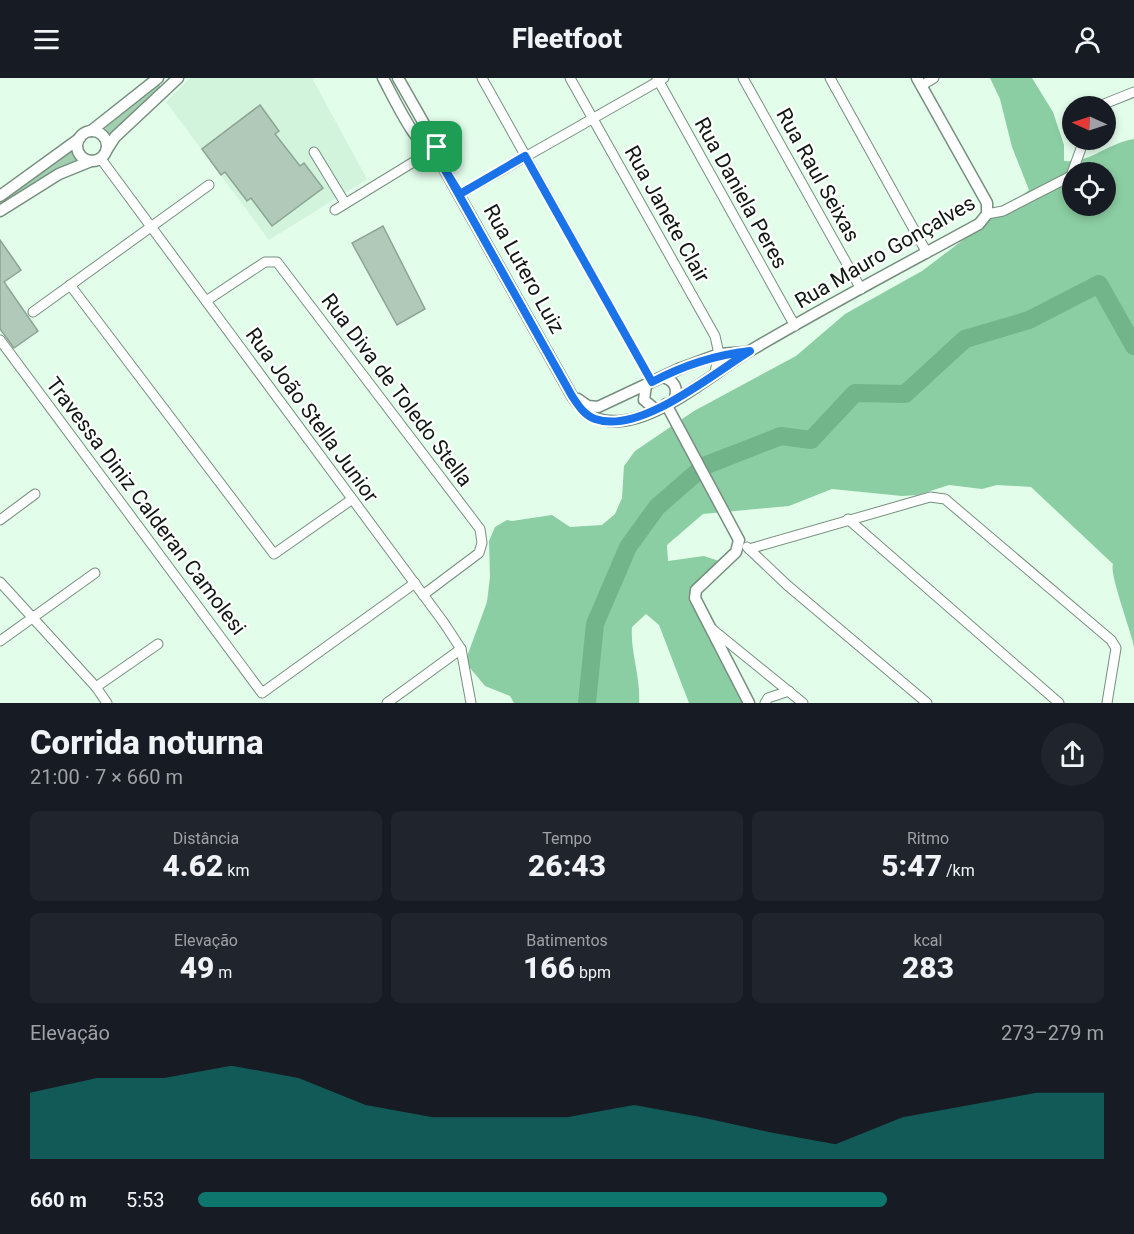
<!DOCTYPE html>
<html lang="pt">
<head>
<meta charset="utf-8">
<style>
	:root { --surface:#171b24; --page:#20242c; --text:#f1f3f6; --muted:#9ea1a6; --accent:#0f766e }
	body { margin:0; font-family:Roboto,sans-serif; background:var(--page); color:var(--text); height:100vh; display:flex; flex-direction:column; font-size:22px; white-space:nowrap }
	* { box-sizing:border-box; margin:0 }
	p { font-size:20px; color:var(--muted) }
	.icon { flex:none; width:33px; height:33px; fill:none; stroke:currentColor; stroke-width:2; stroke-linecap:round; stroke-linejoin:round }
	.map { position:relative; height:625px; overflow:hidden }
	.sheet { display:flex; flex-direction:column; background:var(--surface); flex:1 }
	.sheet>* { flex:none }
	.needle { width:39px; rotate:273deg }
	.controls { position:absolute; left:1062px; top:18px; display:grid; gap:12px }
	.controls a { display:grid; place-items:center; width:54px; height:54px; border-radius:50%; background:var(--surface); box-shadow:0 3px 9px #0003; font-size:30px }
	.pin { position:absolute; display:grid; place-items:center; width:51px; height:51px; color:#fff; margin:-26px; border-radius:12px; box-shadow:0 3px 9px #0006 }
	.round { display:grid; place-items:center; flex:none; width:63px; height:63px; border-radius:32px; background:var(--page) }
	.head { display:flex; align-items:center; justify-content:space-between; height:102px; padding:0 30px }
	h1 { font-size:33px; font-weight:800; line-height:45px }
	.figures { display:grid; grid-template-columns:repeat(3,1fr); gap:9px; height:102px; padding:6px 30px }
	.figures div { display:grid; align-content:center; border-radius:9px; background:var(--page); text-align:center }
	.figures b { font-size:30px; font-weight:800 }
	.figures small { font-size:16px; font-weight:400 }
	.figures p { font-size:16px }
	.chart { height:168px; padding:12px 30px }
	.chart p { display:flex; justify-content:space-between }
	.chart svg { width:100%; height:108px; margin-top:6px; fill:var(--accent); opacity:.7 }
	ul { padding:0 30px; list-style:none; font-size:20px }
	li { display:grid; grid-template-columns:96px 72px 1fr; align-items:center; height:45px }
	li i { height:15px; border-radius:8px; background:var(--accent) }
	header { display:flex; justify-content:space-between; align-items:center; height:78px; padding:0 30px; background:var(--surface); font-size:27px; font-weight:800 }
	.map>svg:first-child { display:block }
	.built { fill:#d2f3dc }
	.green { fill:#a1cfb0 }
	.forest { fill:#8ccea3; fill-rule:evenodd }
	.lines { fill:none; stroke-linecap:round; stroke-linejoin:round }
	.river { stroke:#73b58a; stroke-width:18 }
	.building { fill:#b1c9b8; stroke:#8ca493; stroke-width:1.5 }
	.minor-casing { stroke:#778f7f; stroke-width:11 }
	.tertiary-casing { stroke:#778f7f; stroke-width:13 }
	.minor { stroke:#fff; stroke-width:9 }
	.tertiary { stroke:#fff; stroke-width:10 }
	.route-casing { stroke:#fff; stroke-width:12 }
	.route { stroke:#1a73e8; stroke-width:8 }
	.labels { text-anchor:middle; stroke-width:4.5; stroke-linejoin:round; paint-order:stroke }
	.street-label { font-size:21px; fill:#0f1812; stroke:#fff }
</style>
</head>
<body>
<header><svg class="icon" aria-label="menu" viewBox="0 0 24 24"><path d="M4 6h16M4 12h16M4 18h16"/></svg>Fleetfoot<svg class="icon" aria-label="person" viewBox="0 0 24 24"><circle cx="12" cy="8" r="4"/><path d="M4 21q1-7 8-7t8 7"/></svg></header>
<div class="map">
<svg width="1134" height="625" viewBox="0 0 1134 625">
	<rect width="100%" height="100%" fill="#e3fdeb"/>
	<polygon class="built" points="190,0 312,0 367,101 269,162 166,24"/>
	<g class="green">
		<polygon points="159,6 161,9 110,57 105,50"/>
		<polygon points="75,70 79,82 0,128 0,124"/>
	</g>
	<path class="forest" d="M990,0H1032L1053,34L1064,67V83C1092,85 1105,66 1134,61V569C1131,552 1109,496 1113,486L1031,409L997,407L982,411L949,407L918,417L902,418L832,411L789,428L703,436L667,467L668,483L704,478L719,483L703,510L698,526L747,625H689L659,547L646,536L632,549C630,574 641,599 639,625H514L510,618L485,608L465,584L487,524L490,499L489,463L495,449L507,442L512,443L552,437L570,449L602,447L615,436L622,420L624,388L635,373L694,333L796,278L845,236L922,193L1029,112L1012,69L1000,21ZM1072,94H1106V128H1072Z"/>
	<g class="lines">
		<polyline class="river" points="587,625 595,546 628,469 657,429 704,388 781,358 811,362 855,315 905,316 965,261 1029,242 1099,206 1134,268"/>
	</g>
	<g class="building">
		<polygon points="260,27 279,53 275,56 300,88 304,85 323,110 272,148 251,120 247,123 225,94 221,97 202,71"/>
		<polygon points="383,148 425,231 397,247 352,165"/>
		<polygon points="0,162 21,192 4,204 38,253 14,270 0,251"/>
	</g>
	<g class="lines">
		<defs>
			<g id="minor">
				<polyline points="482,0 652,304"/>
				<polyline points="570,0 715,258 719,276 715,294"/>
				<polyline points="657,0 795,248"/>
				<polyline points="743,0 861,211"/>
				<polyline points="830,0 927,175"/>
				<polyline points="921,8 934,0"/>
				<polyline points="1099,28 1134,14"/>
				<polyline points="314,74 345,125"/>
				<polyline points="101,81 444,545 461,571 471,625"/>
				<polyline points="460,116 664,0"/>
				<polyline points="335,132 433,72"/>
				<polyline points="987,136 1003,133 1071,98 1084,62"/>
				<polyline points="70,207 274,476 351,422"/>
				<polyline points="206,223 265,184 277,184 480,451 482,465 479,475 423,517"/>
				<polyline points="33,234 209,107"/>
				<polyline points="0,262 262,615 415,505"/>
				<polyline points="848,441 1059,625"/>
				<polyline points="0,442 35,416"/>
				<polyline points="747,469 787,507 927,625"/>
				<polyline points="749,471 930,419 945,421 1111,562 1116,570 1107,625"/>
				<polyline points="0,504 96,609 107,625"/>
				<polyline points="712,551 803,625"/>
				<polyline points="0,563 95,495"/>
				<polyline points="96,609 158,566"/>
				<polyline points="387,625 461,571"/>
				<polyline points="765,625 768,620 789,613"/>
			</g>
			<g id="tertiary">
				<path d="M383,0C399,30 414,64 441,85"/>
				<path d="M398,0L435,65L441,85L572,318C585,337 597,345 621,343C663,339 712,296 748,274C824,229 902,188 979,146L987,136V125L917,0"/>
				<polyline points="91,53 158,0"/>
				<circle cx="92" cy="68" r="15"/>
				<polyline points="106,73 115,59 178,0"/>
				<polyline points="0,118 80,60"/>
				<polyline points="0,133 59,96 91,83"/>
				<path d="M662,299C674,302 679,310 674,322"/>
				<polyline points="646,307 644,322 655,331"/>
				<polyline points="578,321 588,328 598,329 681,290 719,276 746,274"/>
				<polyline points="666,326 739,462 736,474 696,512 695,520 749,625"/>
			</g>
		</defs>
		<use href="#minor" class="minor-casing"/>
		<use href="#tertiary" class="tertiary-casing"/>
		<use href="#minor" class="minor"/>
		<use href="#tertiary" class="tertiary"/>
	</g>
	<g class="lines">
		<defs>
			<path id="route" d="M437,69L441,85L572,318C578,327 584,337 595,341C640,357 712,296 750,273C714,277 684,287 652,304L525,78L460,116L441,85L428,74L437,69"/>
		</defs>
		<use href="#route" class="route-casing"/>
		<use href="#route" class="route"/>
	</g>
	<g class="labels">
		<g class="street-label">
			<text transform="translate(818 97) rotate(61)" y="7">Rua Raul Seixas</text>
			<text transform="translate(741 115) rotate(61)" y="7">Rua Daniela Peres</text>
			<text transform="translate(667 136) rotate(61)" y="7">Rua Janete Clair</text>
			<text transform="translate(885 174) rotate(-30)" y="7">Rua Mauro Gonçalves</text>
			<text transform="translate(524 191) rotate(61)" y="7">Rua Lutero Luiz</text>
			<text transform="translate(397 312) rotate(53)" y="7">Rua Diva de Toledo Stella</text>
			<text transform="translate(312 337) rotate(54)" y="7">Rua João Stella Junior</text>
			<text transform="translate(146 428) rotate(53)" y="7">Travessa Diniz Calderan Camolesi</text>
		</g>
	</g>
</svg>
<div class="controls">
<a><svg class="needle" viewBox="-14 -14 28 28"><path d="M0-13l5 13h-10z" fill="#e53935"/><path d="M0 13l5-13h-10z" fill="#9ea1a6"/></svg></a>
<a><svg class="icon" aria-label="locate" viewBox="0 0 24 24"><circle cx="12" cy="12" r="6"/><path d="M12 2v4M12 18v4M2 12h4M18 12h4"/></svg></a>
</div>
<div class="pin" style="left:437px;top:69px;background:#1e9e55"><svg class="icon" aria-label="arrive" viewBox="0 0 24 24"><path d="M6 21V4h12l-3 4 3 4H6"/></svg></div>
</div>
<section class="sheet">
<div class="head"><div><h1>Corrida noturna</h1><p>21:00 · 7 × 660 m</p></div><a class="round"><svg class="icon" aria-label="share" viewBox="0 0 24 24"><path d="M12 15V3M7 8l5-5 5 5M5 13v7h14v-7"/></svg></a></div>
<div class="figures">
<div><p>Distância</p><b>4.62<small> km</small></b></div>
<div><p>Tempo</p><b>26:43</b></div>
<div><p>Ritmo</p><b>5:47<small> /km</small></b></div>
</div>
<div class="figures">
<div><p>Elevação</p><b>49<small> m</small></b></div>
<div><p>Batimentos</p><b>166<small> bpm</small></b></div>
<div><p>kcal</p><b>283</b></div>
</div>
<div class="chart"><p><span>Elevação</span>273–279 m</p>
<svg viewBox="0 0 160 44" preserveAspectRatio="none"><path d="M0 44V17L10 11L20 11L30 6L40 11L50 22L60 27L70 27L80 27L90 22L100 27L110 33L120 38L130 27L140 22L150 17L160 17V44z"/></svg>
</div>
<ul>
<li><b>660 m</b>5:53<i style="width:76%"></i></li>
</ul>
</section>
</body>
</html>
